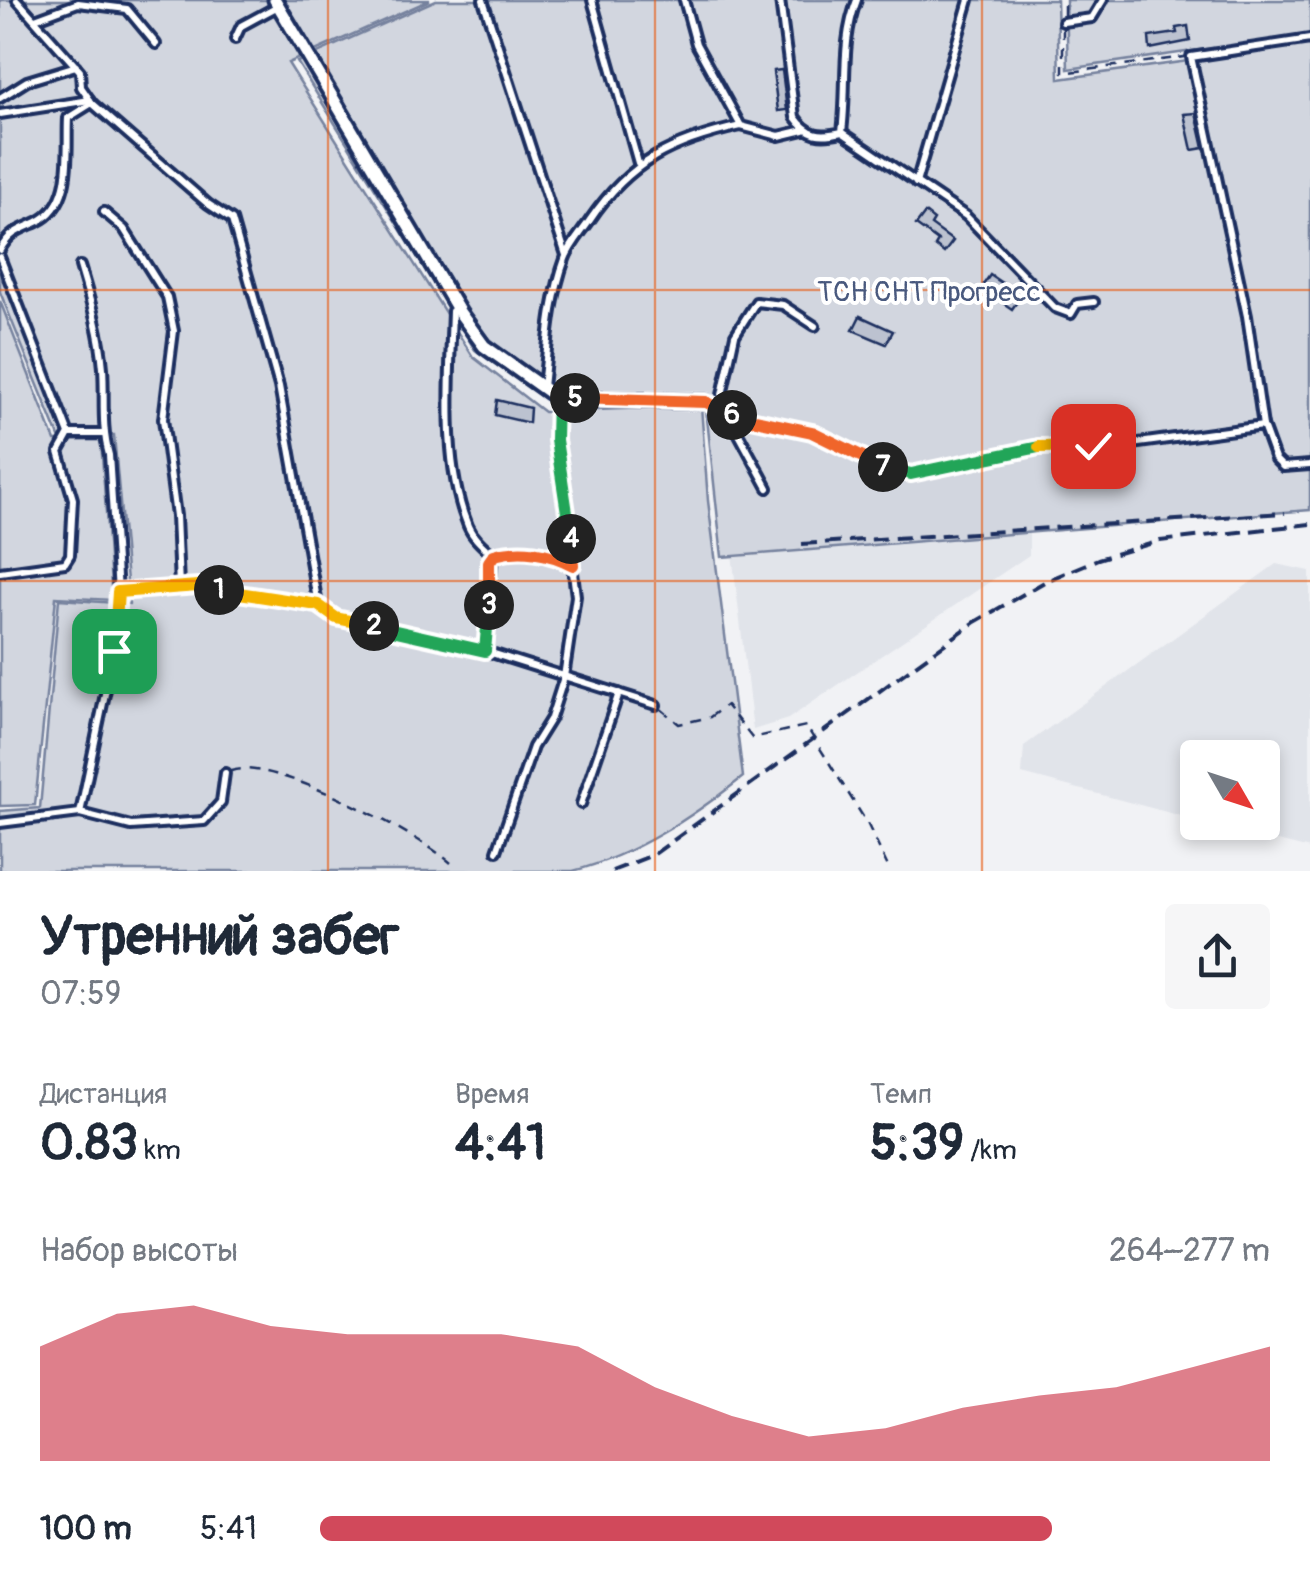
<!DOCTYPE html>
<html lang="ru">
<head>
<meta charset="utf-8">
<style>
	:root { --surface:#fff; --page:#f6f6f7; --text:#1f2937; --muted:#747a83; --accent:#d1495b }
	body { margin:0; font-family:Pangolin,sans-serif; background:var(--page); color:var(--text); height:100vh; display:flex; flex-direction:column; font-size:38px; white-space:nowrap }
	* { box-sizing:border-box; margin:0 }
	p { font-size:32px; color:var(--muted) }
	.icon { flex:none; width:55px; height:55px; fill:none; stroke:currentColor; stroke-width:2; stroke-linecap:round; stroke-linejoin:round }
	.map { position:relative; height:871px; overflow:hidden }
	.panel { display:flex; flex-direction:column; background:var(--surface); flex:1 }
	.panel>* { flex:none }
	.needle { width:65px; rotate:129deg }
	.tools { position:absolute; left:1180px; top:740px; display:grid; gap:20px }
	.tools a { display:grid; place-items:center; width:100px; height:100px; border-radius:10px; background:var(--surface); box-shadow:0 5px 15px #0003; font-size:50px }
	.pin { position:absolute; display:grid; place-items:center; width:85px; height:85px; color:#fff; margin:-42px; border-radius:20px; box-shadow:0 5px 15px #0006 }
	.km { position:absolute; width:50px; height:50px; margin:-25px; border-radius:50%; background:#222; color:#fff; font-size:28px; line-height:50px; text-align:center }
	.round { display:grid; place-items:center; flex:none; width:105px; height:105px; border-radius:10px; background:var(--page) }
	.summary { display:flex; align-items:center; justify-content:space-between; height:170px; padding:0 40px }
	h1 { font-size:55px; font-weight:800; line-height:75px }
	.figures { display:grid; grid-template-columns:repeat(3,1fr); gap:15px; height:170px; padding:10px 40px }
	.figures div { display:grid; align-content:center }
	.figures b { font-size:50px; font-weight:800 }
	.figures small { font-size:28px; font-weight:400 }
	.figures p { font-size:28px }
	.chart { height:280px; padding:20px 40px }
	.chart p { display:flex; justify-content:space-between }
	.chart svg { width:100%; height:180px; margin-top:10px; fill:var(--accent); opacity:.7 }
	ul { padding:0 40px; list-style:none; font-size:32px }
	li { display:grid; grid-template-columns:160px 120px 1fr; align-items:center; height:75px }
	li i { height:25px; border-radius:12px; background:var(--accent) }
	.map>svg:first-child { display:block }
	.built { fill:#e1e4ea }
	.green { fill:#d2d6df; stroke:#76829e; stroke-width:2.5 }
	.building { fill:#bcc2d0; stroke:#1b2f5e; stroke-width:2.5 }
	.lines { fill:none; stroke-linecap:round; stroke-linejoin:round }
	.service-casing { stroke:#1b2f5e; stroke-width:14 }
	.minor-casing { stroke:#1b2f5e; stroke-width:19 }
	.path { stroke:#1b2f5e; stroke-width:2.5; stroke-dasharray:10 8; stroke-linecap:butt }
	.service { stroke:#fff; stroke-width:6 }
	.minor { stroke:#fff; stroke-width:11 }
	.rail { stroke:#1b2f5e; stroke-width:4; stroke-dasharray:15 8; stroke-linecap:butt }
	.split-1-casing { stroke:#fff; stroke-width:20 }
	.split-2-casing { stroke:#fff; stroke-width:20 }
	.split-3-casing { stroke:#fff; stroke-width:20 }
	.split-4-casing { stroke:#fff; stroke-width:20 }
	.split-5-casing { stroke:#fff; stroke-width:20 }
	.split-6-casing { stroke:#fff; stroke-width:20 }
	.split-7-casing { stroke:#fff; stroke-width:20 }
	.split-8-casing { stroke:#fff; stroke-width:20 }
	.split-9-casing { stroke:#fff; stroke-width:20 }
	.split-1 { stroke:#f5b400; stroke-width:12 }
	.split-2 { stroke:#f5b400; stroke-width:12 }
	.split-3 { stroke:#22a559; stroke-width:12 }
	.split-4 { stroke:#f0652b; stroke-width:12 }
	.split-5 { stroke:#22a559; stroke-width:12 }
	.split-6 { stroke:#f0652b; stroke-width:12 }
	.split-7 { stroke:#f0652b; stroke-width:12 }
	.split-8 { stroke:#22a559; stroke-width:12 }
	.split-9 { stroke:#f5b400; stroke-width:12 }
	.grid { fill:none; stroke:#e8590c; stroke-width:2.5; stroke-opacity:0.55 }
	.labels { text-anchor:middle; stroke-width:8; stroke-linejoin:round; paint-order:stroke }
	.park-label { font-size:28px; fill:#49597e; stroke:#fff }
</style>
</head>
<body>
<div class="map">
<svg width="1310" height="871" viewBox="0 0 1310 871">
	<rect width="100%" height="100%" fill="#f1f2f5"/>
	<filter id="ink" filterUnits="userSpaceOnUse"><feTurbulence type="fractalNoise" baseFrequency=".01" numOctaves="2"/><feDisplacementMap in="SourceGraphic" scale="20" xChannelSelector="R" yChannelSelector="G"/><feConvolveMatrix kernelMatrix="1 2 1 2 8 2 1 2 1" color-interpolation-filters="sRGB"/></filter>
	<g filter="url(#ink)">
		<g class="built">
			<polygon points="720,453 1029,515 1029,555 788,719 753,730"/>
			<polygon points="1276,564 1310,571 1310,849 1207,823 1262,822 1262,758 1198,758 1197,820 1022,774 1024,746"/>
		</g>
		<g class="green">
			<path d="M0,0H430L288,63L473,357L544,412L701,406L708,501L743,777C692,817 636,855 573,871H0V811L40,808L59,599L129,604L114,435L59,437L0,292Z"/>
			<polygon points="436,0 1057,0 1059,79 1310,44 1310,510 722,557 705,400 567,409 544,399 475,350 297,62"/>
			<polygon points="1066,0 1310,0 1310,34 1068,69"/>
			<polygon points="0,301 55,441 101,440 112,600 56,597 35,805 0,806"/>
		</g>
		<g class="building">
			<polygon points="1188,26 1190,41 1150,49 1149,37 1177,33 1176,28"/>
			<polygon points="782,70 787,110 778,111 773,71"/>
			<polygon points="1196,113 1204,148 1192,150 1184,114"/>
			<polygon points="925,213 934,220 931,225 953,241 944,253 935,246 938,241 916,225"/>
			<polygon points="990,275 1021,296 1012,309 981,288"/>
			<polygon points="860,316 893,331 886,344 853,330"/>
			<polygon points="497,400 530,408 529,423 495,415"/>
		</g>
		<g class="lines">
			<defs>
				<g id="service">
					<polyline points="17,0 80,71 81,87 92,103 208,204 232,220 279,386 318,605"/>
					<polyline points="483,0 566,255"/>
					<polyline points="592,0 638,163"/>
					<polyline points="684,0 696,44 741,126 779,136 804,130"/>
					<path d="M780,0L795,117C808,136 821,137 842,132C848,86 840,43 857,0"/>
					<polyline points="35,19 78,3 127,9 156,44"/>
					<polyline points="1063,22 1092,18 1103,0"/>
					<polyline points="235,39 241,26 278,6"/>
					<polyline points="0,98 27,81 76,66"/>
					<polyline points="0,114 90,100"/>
					<polyline points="842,132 966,216 1055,308 1071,314 1077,304 1094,302"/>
					<polyline points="916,183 969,0"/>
					<polyline points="104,212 124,229 167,297 174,331 163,419 176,516 179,586"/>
					<path d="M0,250C10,232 19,230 37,222C75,204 66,152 68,118L92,103"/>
					<polyline points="0,257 69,434 59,452 73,499 70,555 65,563 0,572"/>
					<path d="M457,307L452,311C450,378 442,463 468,526C473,538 484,547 493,555"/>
					<path d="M543,387C548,344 550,300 565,259C570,245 582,232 590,220C630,161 673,141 741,126"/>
					<polyline points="707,402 728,414 768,488"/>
					<polyline points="719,409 735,335 756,302 783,305 815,326"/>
					<polyline points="728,414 812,432 897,473 911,474 1057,444 1124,445 1263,426 1275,459 1283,467 1310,465"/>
					<polyline points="1263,426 1247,316 1191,57 1310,39"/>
					<polyline points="69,434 103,434"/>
					<path d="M118,592L198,586L318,605L336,618L485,651L493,555C520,548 549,552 573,565"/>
					<polyline points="485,651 656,705"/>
					<polyline points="581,804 619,693"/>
					<path d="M80,813L114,651L118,592L109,455C101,426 105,398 103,368C100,332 90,300 80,266"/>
					<polyline points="0,823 80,813 131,826 204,821 221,802 225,773"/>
					<polyline points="497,851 533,747 551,718 564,677 576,596 556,440 557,399"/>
				</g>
				<polyline id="minor" points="275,0 460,313 484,346 557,398 706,402"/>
			</defs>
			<use href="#service" class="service-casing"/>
			<use href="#minor" class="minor-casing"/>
			<g class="path">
				<polyline points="1064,15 1064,0"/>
				<polyline points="1063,28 1063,73 1184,57"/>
				<polyline points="661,709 679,724 710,717 726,705 752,738 806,726 867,823 890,871"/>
				<path d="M231,771C272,756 418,834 451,863"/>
			</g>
			<use href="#service" class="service"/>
			<use href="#minor" class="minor"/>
			<g class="rail">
				<polyline points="802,544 1285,513"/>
				<polyline points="612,871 653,855 975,622 1046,581 1098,559 1160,541 1310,524"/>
			</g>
		</g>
	</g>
	<g class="lines" filter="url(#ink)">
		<defs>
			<polyline id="split-1" points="114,651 118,592 198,586 219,590"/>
			<polyline id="split-2" points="219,590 318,605 336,618 374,626"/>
			<polyline id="split-3" points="374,626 485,651 489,605"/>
			<path id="split-4" d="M489,605V562L494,555C520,548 549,552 573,565L571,539"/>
			<polyline id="split-5" points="571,539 556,440 557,398 575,398"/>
			<polyline id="split-6" points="575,398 706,402 732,415"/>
			<polyline id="split-7" points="732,415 812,432 883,467"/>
			<polyline id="split-8" points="883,467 911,474 1039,447"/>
			<polyline id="split-9" points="1039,447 1093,446"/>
		</defs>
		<use href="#split-1" class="split-1-casing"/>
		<use href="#split-2" class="split-2-casing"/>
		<use href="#split-3" class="split-3-casing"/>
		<use href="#split-4" class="split-4-casing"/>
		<use href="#split-5" class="split-5-casing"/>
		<use href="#split-6" class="split-6-casing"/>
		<use href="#split-7" class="split-7-casing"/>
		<use href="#split-8" class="split-8-casing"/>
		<use href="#split-9" class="split-9-casing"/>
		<use href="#split-1" class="split-1"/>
		<use href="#split-2" class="split-2"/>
		<use href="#split-3" class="split-3"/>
		<use href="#split-4" class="split-4"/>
		<use href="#split-5" class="split-5"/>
		<use href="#split-6" class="split-6"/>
		<use href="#split-7" class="split-7"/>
		<use href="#split-8" class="split-8"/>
		<use href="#split-9" class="split-9"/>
	</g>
	<path class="grid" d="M328,0V871M655,0V871M982,0V871M0,290H1310M0,581H1310"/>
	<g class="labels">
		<g class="park-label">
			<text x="929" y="301">ТСН СНТ Прогресс</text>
		</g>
	</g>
</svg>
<div class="tools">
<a><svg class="needle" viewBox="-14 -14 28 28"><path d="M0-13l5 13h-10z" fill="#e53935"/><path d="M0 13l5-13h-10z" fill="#747a83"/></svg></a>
</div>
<div class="pin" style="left:114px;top:651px;background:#1e9e55"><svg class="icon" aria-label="arrive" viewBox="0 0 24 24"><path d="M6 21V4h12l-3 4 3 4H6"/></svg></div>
<div class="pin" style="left:1093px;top:446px;background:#d93025"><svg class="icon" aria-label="check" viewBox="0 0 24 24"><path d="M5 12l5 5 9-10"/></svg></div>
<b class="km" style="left:219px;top:590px">1</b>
<b class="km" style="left:374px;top:626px">2</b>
<b class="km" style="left:489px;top:605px">3</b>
<b class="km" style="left:571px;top:539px">4</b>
<b class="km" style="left:575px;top:398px">5</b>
<b class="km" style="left:732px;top:415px">6</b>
<b class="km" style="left:883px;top:467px">7</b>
</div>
<section class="panel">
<div class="summary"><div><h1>Утренний забег</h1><p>07:59</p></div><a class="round"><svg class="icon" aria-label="share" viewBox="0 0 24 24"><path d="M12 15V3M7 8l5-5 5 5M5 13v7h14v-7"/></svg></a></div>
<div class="figures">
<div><p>Дистанция</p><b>0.83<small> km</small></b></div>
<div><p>Время</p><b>4:41</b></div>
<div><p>Темп</p><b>5:39<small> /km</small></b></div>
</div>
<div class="chart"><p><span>Набор высоты</span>264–277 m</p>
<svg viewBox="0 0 160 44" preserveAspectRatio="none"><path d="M0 44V16L10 8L20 6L30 11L40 13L50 13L60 13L70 16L80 26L90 33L100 38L110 36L120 31L130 28L140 26L150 21L160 16V44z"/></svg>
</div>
<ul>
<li><b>100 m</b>5:41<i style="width:77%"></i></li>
</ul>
</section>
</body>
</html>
